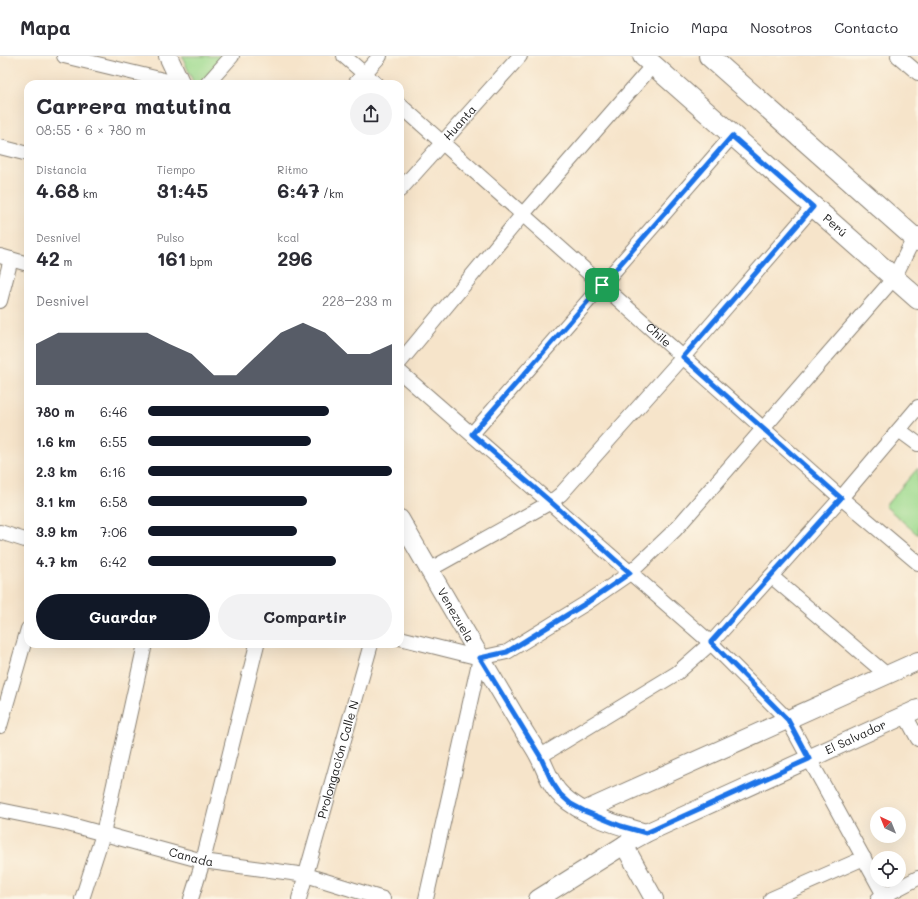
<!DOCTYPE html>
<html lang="es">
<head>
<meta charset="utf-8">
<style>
	:root { --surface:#fff; --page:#f2f2f3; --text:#2b2b33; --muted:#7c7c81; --line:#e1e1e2; --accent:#111827 }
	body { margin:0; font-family:Mali,sans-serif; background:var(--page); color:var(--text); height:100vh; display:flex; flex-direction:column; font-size:15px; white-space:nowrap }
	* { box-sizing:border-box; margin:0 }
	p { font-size:13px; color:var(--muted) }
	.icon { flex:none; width:22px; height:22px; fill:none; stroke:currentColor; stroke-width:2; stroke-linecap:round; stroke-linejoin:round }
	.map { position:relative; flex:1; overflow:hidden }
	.details { position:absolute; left:24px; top:24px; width:380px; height:568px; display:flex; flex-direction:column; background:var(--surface); border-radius:12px; box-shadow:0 4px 16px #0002 }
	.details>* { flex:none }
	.needle { width:26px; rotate:317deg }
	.tools { position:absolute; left:870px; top:751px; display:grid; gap:8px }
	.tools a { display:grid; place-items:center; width:36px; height:36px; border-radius:50%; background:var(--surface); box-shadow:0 4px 16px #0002; font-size:20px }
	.pin { position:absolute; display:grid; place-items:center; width:34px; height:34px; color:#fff; margin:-17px; border-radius:8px; box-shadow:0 2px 6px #0006 }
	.round { display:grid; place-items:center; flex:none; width:42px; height:42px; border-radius:21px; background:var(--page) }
	.head { display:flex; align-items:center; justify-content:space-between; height:68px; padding:0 12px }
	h1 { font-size:22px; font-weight:700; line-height:30px }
	.stats { display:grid; grid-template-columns:repeat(3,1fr); gap:6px; height:68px; padding:4px 12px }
	.stats div { display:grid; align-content:center }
	.stats b { font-size:20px; font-weight:700 }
	.stats small { font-size:11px; font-weight:400 }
	.stats p { font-size:11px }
	.chart { height:112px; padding:8px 12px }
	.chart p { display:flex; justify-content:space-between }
	.chart svg { width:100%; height:72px; margin-top:4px; fill:var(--accent); opacity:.7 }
	.cta { display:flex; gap:8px; margin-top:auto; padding:8px 12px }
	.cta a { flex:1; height:46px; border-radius:24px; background:var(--accent); color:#fff; font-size:16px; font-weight:700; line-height:46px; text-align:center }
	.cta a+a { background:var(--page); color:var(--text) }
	ul { padding:0 12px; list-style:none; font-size:13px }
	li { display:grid; grid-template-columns:64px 48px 1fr; align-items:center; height:30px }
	li i { height:10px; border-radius:5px; background:var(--accent) }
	header { display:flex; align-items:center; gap:24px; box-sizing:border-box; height:56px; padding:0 20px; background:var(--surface); border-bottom:1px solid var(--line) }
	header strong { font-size:19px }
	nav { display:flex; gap:22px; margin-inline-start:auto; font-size:14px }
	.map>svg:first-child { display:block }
	.green { fill:#9dda8e; stroke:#5c7b55 }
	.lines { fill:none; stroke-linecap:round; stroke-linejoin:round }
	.minor-casing { stroke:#898073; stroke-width:16 }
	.tertiary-casing { stroke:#898073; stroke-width:20 }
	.secondary-casing { stroke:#898073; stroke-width:22 }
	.minor { stroke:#fff; stroke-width:14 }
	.tertiary { stroke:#fff; stroke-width:18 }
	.secondary { stroke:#fff; stroke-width:20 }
	.route-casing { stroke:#fff; stroke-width:8 }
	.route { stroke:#1a73e8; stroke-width:5 }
	.labels { text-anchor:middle; stroke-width:4; stroke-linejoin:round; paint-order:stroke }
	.street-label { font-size:12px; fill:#1c1c1c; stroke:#fcf5e5 }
</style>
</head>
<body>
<header>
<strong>Mapa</strong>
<nav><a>Inicio</a><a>Mapa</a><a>Nosotros</a><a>Contacto</a></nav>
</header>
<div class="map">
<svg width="918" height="843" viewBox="0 0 918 843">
	<rect width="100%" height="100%" fill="#fcf5e5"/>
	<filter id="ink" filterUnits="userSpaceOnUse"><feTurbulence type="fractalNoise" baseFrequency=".025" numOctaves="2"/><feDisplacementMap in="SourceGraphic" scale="8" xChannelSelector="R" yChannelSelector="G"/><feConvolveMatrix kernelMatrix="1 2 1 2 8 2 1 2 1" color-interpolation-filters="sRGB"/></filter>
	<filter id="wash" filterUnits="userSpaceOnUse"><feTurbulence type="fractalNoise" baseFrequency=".012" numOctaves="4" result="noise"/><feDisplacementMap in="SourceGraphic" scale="16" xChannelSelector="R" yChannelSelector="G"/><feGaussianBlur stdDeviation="0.9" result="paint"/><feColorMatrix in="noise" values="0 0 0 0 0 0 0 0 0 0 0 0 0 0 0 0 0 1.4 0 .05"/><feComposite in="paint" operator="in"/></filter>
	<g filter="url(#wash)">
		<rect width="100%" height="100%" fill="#f6e4ca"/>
		<g class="green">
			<polygon points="182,0 226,0 202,28 194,28"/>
			<polygon points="918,412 918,479 885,450"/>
		</g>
	</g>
	<g filter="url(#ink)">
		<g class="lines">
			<defs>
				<g id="minor">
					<polyline points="64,0 180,28"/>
					<polyline points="344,0 376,28"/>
					<polyline points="898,0 918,17"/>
					<polyline points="207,28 232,0"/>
					<polyline points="355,28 380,0"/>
					<path id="s1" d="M400,49L841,442L918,507"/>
					<polyline points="0,91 28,98"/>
					<path id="s2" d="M400,134L520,0"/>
					<polyline points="0,200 28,208"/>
					<polyline points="0,245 11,203"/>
					<polyline points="400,306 523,158 653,9"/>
					<polyline points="400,316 711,587 788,664 886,843"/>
					<polyline points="899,374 918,388"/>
					<polyline points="472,378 732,80"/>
					<polyline points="0,476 28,485"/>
					<polyline points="429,514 551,446 561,438 683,301 813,151"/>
					<polyline points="771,520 887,619"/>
					<polyline points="400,582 480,602 507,596 588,546 630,517 675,474 894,222 914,182 918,178"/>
					<polyline points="905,659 918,683"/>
					<polyline points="0,670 28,573"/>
					<polyline points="539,701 677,617 711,587 841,442 918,351"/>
					<path id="s3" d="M0,754L64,767L203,805L306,819L383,843"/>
					<polyline points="82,843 103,778 145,588"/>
					<polyline points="191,843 203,805 257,588"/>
					<path id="s4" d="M299,843L371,588"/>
					<polyline points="426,843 480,602"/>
					<polyline points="771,843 864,802"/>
					<polyline points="878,843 918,822"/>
				</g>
				<g id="tertiary">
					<polyline points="168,0 181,28"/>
					<path id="s5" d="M400,463C441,535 483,606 525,677C530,685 535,692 539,700C546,713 550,729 561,739C583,760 618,769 646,777"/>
					<polyline points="584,755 918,605"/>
					<polyline points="624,789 654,843"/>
					<path id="s6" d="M538,843L624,789L646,777L918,653"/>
				</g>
				<g id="secondary">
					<path id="s7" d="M643,0L918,243"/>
					<polyline points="709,0 918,185"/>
				</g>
			</defs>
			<use href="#minor" class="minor-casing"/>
			<use href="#tertiary" class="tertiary-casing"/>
			<use href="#secondary" class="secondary-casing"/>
			<use href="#minor" class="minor"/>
			<use href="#tertiary" class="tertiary"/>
			<use href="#secondary" class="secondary"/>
		</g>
	</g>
	<g class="lines" filter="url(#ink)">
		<defs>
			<polygon id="route" points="732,80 813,151 683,301 841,442 711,586 788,664 809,703 646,777 621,770 584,755 571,748 560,738 552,726 540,700 480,602 507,596 588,546 630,517 551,446 472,378"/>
		</defs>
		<use href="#route" class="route-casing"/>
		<use href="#route" class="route"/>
	</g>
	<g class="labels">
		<g class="street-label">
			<text dy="4" stroke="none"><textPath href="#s2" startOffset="90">Huanta</textPath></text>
			<text dy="4" stroke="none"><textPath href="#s7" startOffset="256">Perú</textPath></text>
			<text dy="4" stroke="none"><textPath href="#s1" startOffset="346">Chile</textPath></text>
			<text dy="4" stroke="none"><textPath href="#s5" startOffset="111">Venezuela</textPath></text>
			<text dy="4" stroke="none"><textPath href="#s6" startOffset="357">El Salvador</textPath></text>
			<text dy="4" stroke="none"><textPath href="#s4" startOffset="145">Prolongación Calle N</textPath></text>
			<text dy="4" stroke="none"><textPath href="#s3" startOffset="197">Canada</textPath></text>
		</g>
	</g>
</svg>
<div class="tools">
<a><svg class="needle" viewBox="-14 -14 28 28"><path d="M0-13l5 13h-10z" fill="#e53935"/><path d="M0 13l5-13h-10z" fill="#7c7c81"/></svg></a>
<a><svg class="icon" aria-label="locate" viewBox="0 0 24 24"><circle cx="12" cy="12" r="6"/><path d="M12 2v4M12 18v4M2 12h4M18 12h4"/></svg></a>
</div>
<div class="pin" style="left:602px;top:229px;background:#1e9e55"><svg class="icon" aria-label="arrive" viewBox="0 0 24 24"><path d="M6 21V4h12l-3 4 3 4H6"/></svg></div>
<section class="details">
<div class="head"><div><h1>Carrera matutina</h1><p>08:55 · 6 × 780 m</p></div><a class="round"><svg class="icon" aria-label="share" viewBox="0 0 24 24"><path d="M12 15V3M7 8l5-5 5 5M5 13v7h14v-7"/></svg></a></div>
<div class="stats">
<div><p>Distancia</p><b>4.68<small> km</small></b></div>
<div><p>Tiempo</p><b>31:45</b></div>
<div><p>Ritmo</p><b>6:47<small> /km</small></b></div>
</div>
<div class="stats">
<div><p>Desnivel</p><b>42<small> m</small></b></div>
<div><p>Pulso</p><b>161<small> bpm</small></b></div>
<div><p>kcal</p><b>296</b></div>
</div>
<div class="chart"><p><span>Desnivel</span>228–233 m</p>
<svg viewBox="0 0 160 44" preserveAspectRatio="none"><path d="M0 44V19L10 12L20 12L30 12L40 12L50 12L60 19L70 25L80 38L90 38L100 25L110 12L120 6L130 12L140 25L150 25L160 19V44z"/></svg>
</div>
<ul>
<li><b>780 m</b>6:46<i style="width:74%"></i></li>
<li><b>1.6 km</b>6:55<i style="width:67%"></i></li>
<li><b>2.3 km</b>6:16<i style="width:100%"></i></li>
<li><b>3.1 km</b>6:58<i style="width:65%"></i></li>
<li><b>3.9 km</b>7:06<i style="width:61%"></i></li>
<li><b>4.7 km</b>6:42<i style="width:77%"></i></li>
</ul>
<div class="cta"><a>Guardar</a><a>Compartir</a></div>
</section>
</div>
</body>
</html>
